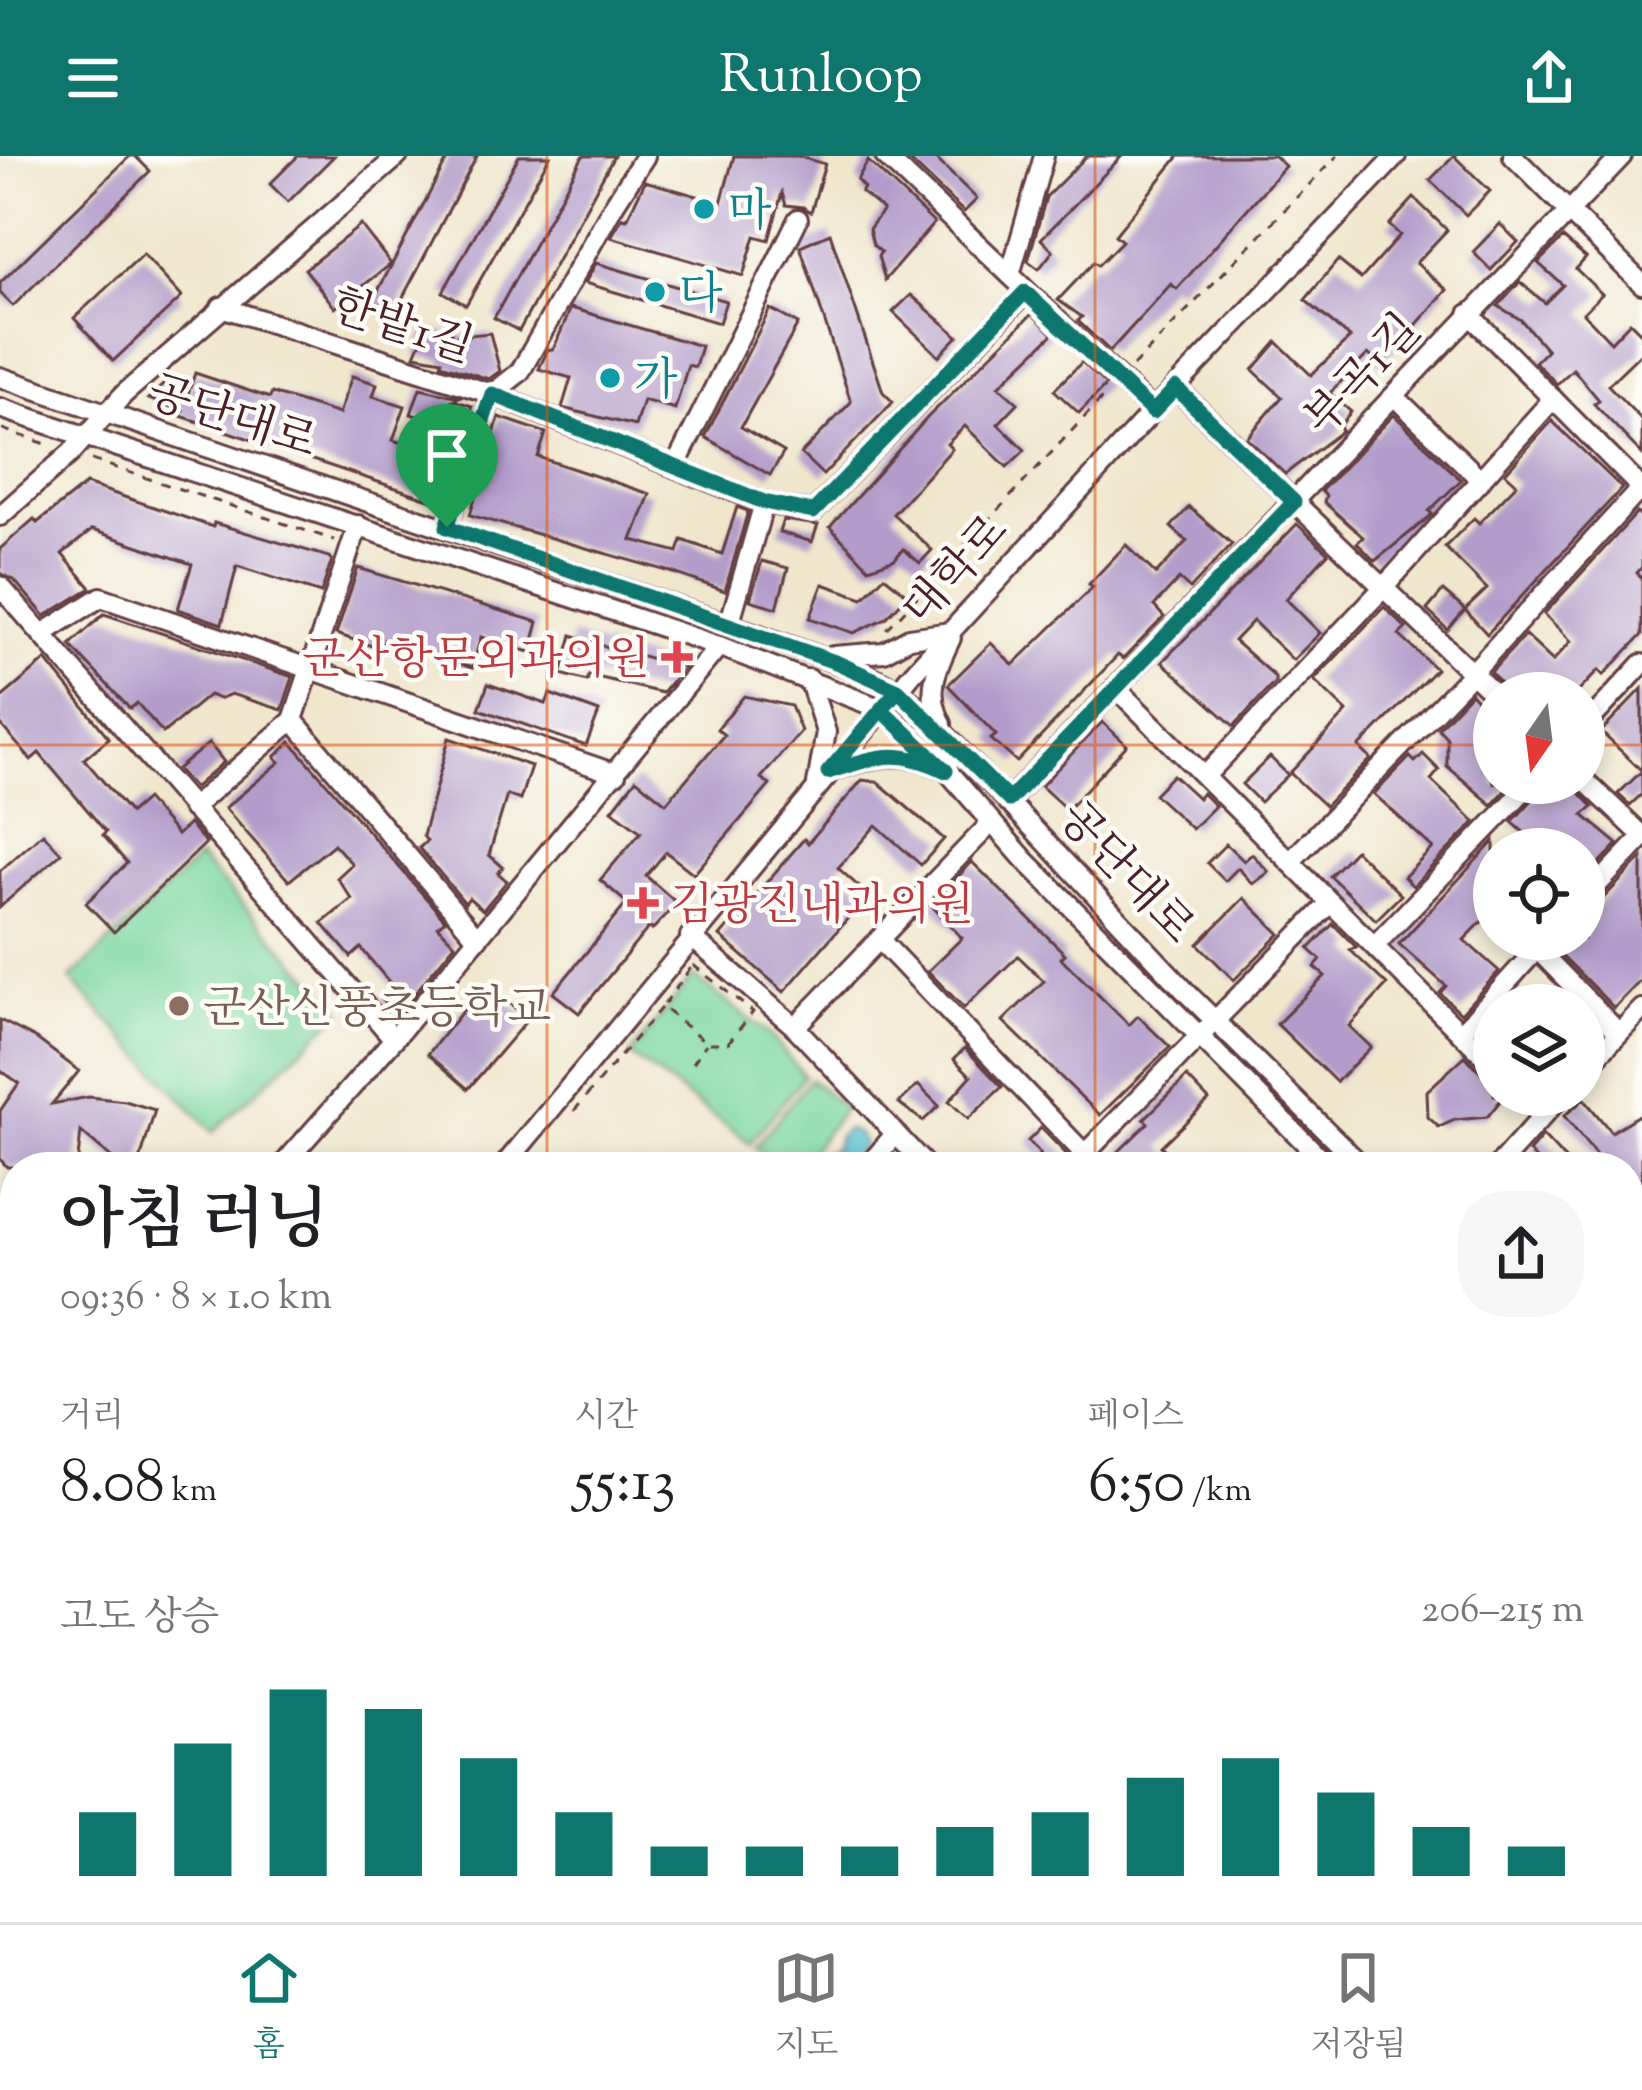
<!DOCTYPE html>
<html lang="ko">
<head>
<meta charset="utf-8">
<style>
	:root { --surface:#fff; --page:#f6f6f6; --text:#202124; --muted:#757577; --line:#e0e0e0; --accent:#0f766e }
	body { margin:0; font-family:"Sorts Mill Goudy","Noto Serif KR",serif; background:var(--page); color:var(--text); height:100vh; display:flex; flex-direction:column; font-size:45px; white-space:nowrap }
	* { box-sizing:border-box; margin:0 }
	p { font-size:39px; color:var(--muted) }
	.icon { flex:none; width:66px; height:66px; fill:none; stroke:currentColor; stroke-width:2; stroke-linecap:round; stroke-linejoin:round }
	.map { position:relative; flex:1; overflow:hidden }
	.panel { position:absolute; left:0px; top:996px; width:1644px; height:771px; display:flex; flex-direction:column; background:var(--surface); border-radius:48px 48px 0 0; box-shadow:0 6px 18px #0003 }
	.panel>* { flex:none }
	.needle { width:78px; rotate:194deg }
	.tools { position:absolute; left:1473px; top:516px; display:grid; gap:24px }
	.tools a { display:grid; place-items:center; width:132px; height:132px; border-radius:50%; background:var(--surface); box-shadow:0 6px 18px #0003; font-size:60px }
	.pin { position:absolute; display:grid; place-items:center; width:102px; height:102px; color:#fff; margin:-123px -51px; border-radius:50% 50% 50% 0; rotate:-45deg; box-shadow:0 0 12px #0007 }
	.pin .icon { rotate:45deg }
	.round { display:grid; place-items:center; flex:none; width:126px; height:126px; border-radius:48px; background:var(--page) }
	.summary { display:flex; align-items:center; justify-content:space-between; height:204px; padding:0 60px }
	h1 { font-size:66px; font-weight:600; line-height:90px }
	.metrics { display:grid; grid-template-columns:repeat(3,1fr); gap:18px; height:204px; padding:12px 60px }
	.metrics div { display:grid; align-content:center }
	.metrics b { font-size:60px; font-weight:600 }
	.metrics small { font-size:33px; font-weight:400 }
	.metrics p { font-size:33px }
	.chart { height:336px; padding:24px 60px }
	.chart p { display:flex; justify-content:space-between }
	.chart svg { width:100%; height:216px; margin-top:12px; stroke:var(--accent); stroke-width:6 }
	header { display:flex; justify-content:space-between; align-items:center; height:156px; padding:0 60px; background:var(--accent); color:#fff; font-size:54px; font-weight:600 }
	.dock { display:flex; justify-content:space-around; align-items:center; height:168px; border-top:3px solid var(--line); background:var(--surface); font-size:33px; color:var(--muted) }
	.dock a { display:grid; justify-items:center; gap:6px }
	.dock .selected { color:var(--accent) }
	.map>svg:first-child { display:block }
	.green { fill:#7cd79e; stroke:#637b64; stroke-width:3 }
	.forest { fill:#65b885; stroke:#586c58; stroke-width:3 }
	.water { fill:#56c1d0; stroke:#50707e; stroke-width:3 }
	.building { fill:#b39cca }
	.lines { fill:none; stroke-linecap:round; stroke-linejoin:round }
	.minor-casing { stroke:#633d43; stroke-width:24 }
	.path { stroke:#633d43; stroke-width:3; stroke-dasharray:9 9; stroke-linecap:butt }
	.minor { stroke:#fff; stroke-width:18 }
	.route-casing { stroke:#fff; stroke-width:24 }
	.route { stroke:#0f766e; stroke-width:15 }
	.grid { fill:none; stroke:#e0560e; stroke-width:3; stroke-opacity:0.55 }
	.culture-dot { fill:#0f9aa8; stroke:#fdfcf7; stroke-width:4.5 }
	.health-dot { fill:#e0444e; stroke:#fdfcf7; stroke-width:4.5 }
	.education-dot { fill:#8d6e63; stroke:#fdfcf7; stroke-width:4.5 }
	.labels { text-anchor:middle; stroke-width:9; stroke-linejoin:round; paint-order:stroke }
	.culture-label { font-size:45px; fill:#0d838f; stroke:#fdfcf7; text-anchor:start }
	.street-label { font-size:45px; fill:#4a1f2b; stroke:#fdfcf7 }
	.health-label { font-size:45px; fill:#be3a42; stroke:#fdfcf7; text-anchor:end }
	.education-label { font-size:45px; fill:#785e54; stroke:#fdfcf7; text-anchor:start }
</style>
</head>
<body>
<header><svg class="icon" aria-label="menu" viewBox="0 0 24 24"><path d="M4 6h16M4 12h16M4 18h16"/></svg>Runloop<svg class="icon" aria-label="share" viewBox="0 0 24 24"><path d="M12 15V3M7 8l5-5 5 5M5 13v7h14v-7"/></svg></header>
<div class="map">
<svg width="1642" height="1766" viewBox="0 0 1642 1766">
	<rect width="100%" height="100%" fill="#fdfcf7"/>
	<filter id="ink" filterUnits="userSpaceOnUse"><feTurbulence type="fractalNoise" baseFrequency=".00833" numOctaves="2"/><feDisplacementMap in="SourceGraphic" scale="24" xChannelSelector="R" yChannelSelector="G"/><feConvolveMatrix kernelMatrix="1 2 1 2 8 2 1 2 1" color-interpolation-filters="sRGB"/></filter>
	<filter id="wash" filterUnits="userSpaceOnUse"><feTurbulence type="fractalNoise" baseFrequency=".004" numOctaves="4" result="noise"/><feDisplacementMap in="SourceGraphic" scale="48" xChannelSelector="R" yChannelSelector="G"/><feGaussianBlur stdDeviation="2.7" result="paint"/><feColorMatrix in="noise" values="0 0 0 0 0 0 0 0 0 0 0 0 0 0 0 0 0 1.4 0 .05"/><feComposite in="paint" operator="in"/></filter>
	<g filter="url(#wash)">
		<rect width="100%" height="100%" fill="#f0e6cc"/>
		<g class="green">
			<polygon points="199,702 342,855 213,976 70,823"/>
			<polygon points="693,820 771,880 804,920 750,987 630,899"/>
			<polygon points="810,923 845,952 798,1011 779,1011 755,991"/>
		</g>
		<g class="forest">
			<polygon points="452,1752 492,1752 516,1761 533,1752 836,1752 853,1766 393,1766 405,1757 437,1763"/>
			<polygon points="1406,1752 1604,1752 1605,1766 1465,1766"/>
		</g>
		<polygon class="water" points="847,973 858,978 864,988 846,1011 810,1011 821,998 834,993 840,978"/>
		<g id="blocks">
			<g class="building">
				<polygon points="130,0 135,0 150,15 13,150 0,137 0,127"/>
				<polygon points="298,0 334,0 288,46 270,28"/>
				<polygon points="449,0 477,0 392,162 370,150"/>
				<polygon points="519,0 550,0 466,149 443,136"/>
				<polygon points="583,0 614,0 519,175 494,162"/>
				<polygon points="734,0 798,0 825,8 811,56 803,51 786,49 782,37 769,84 755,80 743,120 611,81 622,62 627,63 645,25 721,47"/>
				<polygon points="905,0 933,0 977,43 964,56"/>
				<polygon points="1087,0 1122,0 1041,83 1053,95 1039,113 1028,105 1046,41"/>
				<polygon points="1179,0 1274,0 1285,10 1177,133 1171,128 1110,195 1078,165 1082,161 1058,144 1094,106 1098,109 1122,85 1115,79"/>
				<polygon points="1454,0 1490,35 1466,59 1430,24"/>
				<polygon points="868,5 934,67 885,124 878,100 881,96 873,89 869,73 883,54 861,36 864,32 857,24"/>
				<polygon points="1414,42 1447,74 1416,107 1447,134 1381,209 1368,198 1330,237 1351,256 1340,270 1342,275 1285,318 1247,282 1282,241 1253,214 1277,186 1311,219 1350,182 1305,144 1338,104 1361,123 1400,79 1389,69"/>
				<polygon points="1500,68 1518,86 1491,114 1473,96"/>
				<polygon points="361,69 391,108 335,152 305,113"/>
				<polygon points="830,77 883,236 893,246 823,319 801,298 851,246 800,90"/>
				<polygon points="1563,82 1586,102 1576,113 1602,138 1583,157 1611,186 1630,166 1642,178 1642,196 1608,229 1642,264 1642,298 1594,248 1599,244 1573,213 1557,228 1535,206 1547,194 1521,164 1498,150 1520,126 1545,147 1563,129 1538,107"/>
				<polygon points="143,98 182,141 113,205 74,162"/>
				<polygon points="596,107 726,145 719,167 585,127"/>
				<polygon points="911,139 958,180 939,200 893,156"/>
				<polygon points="571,152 701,190 695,211 688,209 675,253 643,244 635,270 562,252 571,222 539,213 548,193 553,194"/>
				<polygon points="770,153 798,168 741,271 784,296 770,319 705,281"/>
				<polygon points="1032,158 1053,178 999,230 1018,247 998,268 1025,294 1007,311 965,270 947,288 952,293 893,358 932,394 920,407 903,393 895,403 869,412 830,371 928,261"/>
				<polygon points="426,173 451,177 448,181 490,177 500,215 489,223 441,208 442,204 415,199"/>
				<polygon points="1082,206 1106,229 1079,257 1054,234"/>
				<polygon points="195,217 270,242 272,237 339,258 352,220 377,228 373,240 405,250 393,284 425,295 435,266 411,258 420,232 459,241 453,244 472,250 438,346 181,260 183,255 148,243 163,229 188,238"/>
				<polygon points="1394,259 1461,324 1429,355 1432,358 1428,362 1375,405 1357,387 1363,381 1324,346 1326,340 1321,335"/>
				<polygon points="499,261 546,277 538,301 650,338 632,384 678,396 682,384 722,398 737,351 748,355 725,435 671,416 470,359"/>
				<polygon points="1552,265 1622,332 1487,478 1465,454 1487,433 1445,391 1474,362 1479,367 1517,328 1505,317"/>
				<polygon points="86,328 213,371 214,367 329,401 332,404 321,437 237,410 222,468 178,453 192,408 92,374 62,398 91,432 45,460 14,424 0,417 0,393 34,363 37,367"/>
				<polygon points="1189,351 1232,388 1190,433 1179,423 1154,450 1164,461 1123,503 1118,499 1017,606 991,583 996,579 948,529 991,487 1013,509 1093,431 1089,428 1126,389 1156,418 1187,385 1171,371"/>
				<polygon points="1637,357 1642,362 1642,411 1637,417 1642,422 1642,479 1604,519 1599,514 1577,537 1508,537 1491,516 1525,479 1553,505 1571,485 1544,458"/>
				<polygon points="783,364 818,369 812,386 779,376"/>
				<polygon points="1297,368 1328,397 1286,443 1320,477 1293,504 1253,465 1234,485 1275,521 1275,526 1234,570 1162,506"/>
				<polygon points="762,405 788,412 777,452 750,444"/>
				<polygon points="358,412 538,466 530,496 481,481 472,512 384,484 381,493 336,478"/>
				<polygon points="884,420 908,439 886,462 854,477 810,462 823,428 863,442"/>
				<polygon points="1443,435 1465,454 1448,474 1427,454"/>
				<polygon points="1384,451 1406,472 1399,479 1436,513 1359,591 1371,603 1325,650 1290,617 1347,556 1314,524"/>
				<polygon points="104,458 293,521 282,554 231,538 219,543 209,539 163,577 137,547 130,553 70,489"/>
				<polygon points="572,479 597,488 684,511 662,537 589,519 587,525 561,518"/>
				<polygon points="46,504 109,582 84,603 130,657 146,643 177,679 189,668 206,687 114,776 86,747 127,707 103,679 106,676 39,597 31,604 0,568 0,543"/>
				<polygon points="488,528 546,548 550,538 599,556 586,590 479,553"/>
				<polygon points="1642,533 1642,638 1630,649 1618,638 1642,615 1601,576"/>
				<polygon points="1471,537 1494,561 1479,575 1494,589 1494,627 1512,627 1492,649 1447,610 1447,582 1438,572"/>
				<polygon points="744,540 791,550 801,575 761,622 770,629 694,718 666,696 646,720 677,747 652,774 649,771 579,857 553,837 627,747 600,724 641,676 612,654 636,623 666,647 724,579 717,573"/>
				<polygon points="1102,566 1127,589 1067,654 1041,630"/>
				<polygon points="449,582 531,610 520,644 507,639 489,699 503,711 498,717 507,725 483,754 469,742 465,747 419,692 427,685 423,680"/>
				<polygon points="291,586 445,764 438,770 455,788 396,860 381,843 394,832 361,792 351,801 322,767 352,743 337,722 352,708 334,688 289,725 225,652 280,606 275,601"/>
				<polygon points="209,587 224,606 194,632 177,613"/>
				<polygon points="1423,598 1439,614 1431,624 1475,666 1413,730 1404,721 1433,692 1374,638 1410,601 1415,606"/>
				<polygon points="1270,601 1288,619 1260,646 1242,628"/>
				<polygon points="1173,619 1198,642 1202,637 1215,650 1192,673 1154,638"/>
				<polygon points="862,624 878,626 944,683 921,709 876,669 838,712 868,739 784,836 720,780 804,683 808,687"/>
				<polygon points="1548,627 1571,627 1593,651 1583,659 1618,688 1584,723 1584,693 1513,693 1527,679 1512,666"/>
				<polygon points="43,677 61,697 0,751 0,715"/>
				<polygon points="1494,685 1494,753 1464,784 1499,815 1461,857 1440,837 1446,830 1399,788"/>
				<polygon points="1226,688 1244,705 1252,698 1269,716 1253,728 1238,712 1225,725 1207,707"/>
				<polygon points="1355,694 1401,739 1376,764 1330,720"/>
				<polygon points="1642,702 1642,823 1614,852 1556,793 1559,783 1584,783 1584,756 1594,752"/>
				<polygon points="972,706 1065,798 1061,802 1129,869 1138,860 1170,891 1100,959 1003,865 1044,825 1018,800 964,852 928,815 962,782 931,749"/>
				<polygon points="1244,742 1280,778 1234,824 1198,788"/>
				<polygon points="1333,768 1356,791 1350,794 1387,829 1349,870 1371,891 1336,926 1277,868 1325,820 1315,811 1321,804 1309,793"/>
				<polygon points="485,827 528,863 468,933 428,898"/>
				<polygon points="0,864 37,883 79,915 52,948 89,941 125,945 155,954 138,1011 122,1011 81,976 77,1011 7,1011 0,1003 0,955 19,927 0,914"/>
				<polygon points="965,892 1002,931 968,963 949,945 971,920 954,903"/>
				<polygon points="1465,900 1494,930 1494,939 1505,939 1487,961 1455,964 1439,971 1428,961 1427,935"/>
				<polygon points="1187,921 1209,944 1161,990 1182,1011 1124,1011 1114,1000 1148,967 1144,963"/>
				<polygon points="918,929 939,950 923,965 899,947"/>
				<polygon points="1584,943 1611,976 1642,957 1642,1047 1629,1032 1629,1011 1612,1011 1603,1000 1599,1003 1564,960"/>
				<polygon points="1041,972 1066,998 1059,1011 1027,1011 1040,998 1028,985"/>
				<polygon points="1543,980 1572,1011 1543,1011 1529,996"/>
				<polygon points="1629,1071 1642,1085 1642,1125 1629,1134"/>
				<polygon points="0,1179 15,1195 15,1235 0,1218"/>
				<polygon points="264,1752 311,1752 329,1766 252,1766"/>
				<polygon points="855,1752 920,1752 937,1766 872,1766"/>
			</g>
		</g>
	</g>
	<g filter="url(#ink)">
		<use href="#blocks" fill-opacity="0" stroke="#633d43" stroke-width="3"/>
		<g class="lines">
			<defs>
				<g id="minor">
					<polyline points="885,0 1153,255"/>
					<polyline points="1513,0 1642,128"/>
					<polyline points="1010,119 1044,0"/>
					<polyline points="221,151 492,238 764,347 813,356 1026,136"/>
					<polyline points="1469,158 1642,333"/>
					<polyline points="0,221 760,479 865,517 898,534 926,558 1190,840 1363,1011"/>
					<polyline points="1176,232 1494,538"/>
					<polyline points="1394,240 1481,324"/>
					<polyline points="0,252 719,490 881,553 928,593 1024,703 1329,1011"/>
					<polyline points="675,311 798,63"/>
					<polyline points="0,360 71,297 124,238 398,0"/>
					<polyline points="358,369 293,564 477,782"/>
					<polyline points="447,371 492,238 520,216 612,52 645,0"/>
					<polyline points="0,430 394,883"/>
					<polyline points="729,469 764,347"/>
					<polyline points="42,478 101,441 616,618"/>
					<polyline points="833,500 884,496 909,482 950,476"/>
					<polyline points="809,523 826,576 817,628"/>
					<polyline points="1117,533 1494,910"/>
					<path d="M942,568C925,536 936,513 951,482"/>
					<polyline points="1584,571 1642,508"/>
					<path d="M828,616C870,603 896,591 938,611"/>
					<polyline points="1206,619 1384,431 1553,243"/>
					<polyline points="1584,624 1642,679"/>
					<polyline points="1009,644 1622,0"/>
					<polyline points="192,652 293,564"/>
					<polyline points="1291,705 1472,517 1641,332"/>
					<polyline points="1584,743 1642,682"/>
					<polyline points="690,780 795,871 927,1011"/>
					<polyline points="880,784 1097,1011"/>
					<polyline points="1375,789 1531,627"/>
					<polyline points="1537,793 1618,876"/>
					<polyline points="795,871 991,667"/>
					<polyline points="1461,877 1546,783"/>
					<polyline points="1584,914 1642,853"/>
					<polyline points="1523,939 1543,959"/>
					<polyline points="281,1011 394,883 719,490"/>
					<polyline points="503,1011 911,519 1153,255 1396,0"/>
					<polyline points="867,1011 895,978"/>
					<polyline points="1072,1011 1329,748"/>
					<polyline points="1497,1011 1562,939"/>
					<polyline points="0,1130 15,1142"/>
					<polyline points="1629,1427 1642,1491"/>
					<polyline points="1629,1571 1642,1743"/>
					<polyline points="0,1602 15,1584"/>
					<polyline points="943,1752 960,1766"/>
					<polyline points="1006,1752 1022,1766"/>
					<polyline points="1377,1752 1389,1766"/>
					<polyline points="1194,1760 1263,1752"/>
					<polyline points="64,1766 76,1752"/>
					<polyline points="209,1766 220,1752"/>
					<polyline points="359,1766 378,1752"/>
				</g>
			</defs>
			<use href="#minor" class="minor-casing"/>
			<g class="path">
				<polyline points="1133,210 1337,0"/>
				<polyline points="2,273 49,289"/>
				<polyline points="92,304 334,384"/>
				<polyline points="887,473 1106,238"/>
				<polygon points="693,809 753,856 728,887 707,887 662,851"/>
				<polyline points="693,907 706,888"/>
				<polyline points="574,955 661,852"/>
			</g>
			<use href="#minor" class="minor"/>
		</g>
	</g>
	<g class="lines" filter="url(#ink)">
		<defs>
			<path id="route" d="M447,371L838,507L898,534L828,616C879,600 896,591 946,615L881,553L898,534L1009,644L1294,346L1176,232L1153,256L1025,136L813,356L764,346L492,238L447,371"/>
		</defs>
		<use href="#route" class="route-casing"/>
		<use href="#route" class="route"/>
	</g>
	<path class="grid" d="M547,0V1011M1095,0V1011M0,589H1494M1584,589H1642M0,1177H15M1629,1177H1642M547,1752V1766M1095,1752V1766"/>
	<g class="culture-dot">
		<circle cx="704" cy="53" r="12"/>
		<circle cx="655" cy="136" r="12"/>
		<circle cx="610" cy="222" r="12"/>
	</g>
	<g class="health-dot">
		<path d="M671 483h12v12h12v12h-12v12h-12v-12h-12v-12h12z"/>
		<path d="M637 729h12v12h12v12h-12v12h-12v-12h-12v-12h12z"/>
	</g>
	<circle class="education-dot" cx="179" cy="850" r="12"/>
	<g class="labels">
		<g class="culture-label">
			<text x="728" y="69">마</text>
			<text x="679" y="152">다</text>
			<text x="634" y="238">가</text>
		</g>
		<g class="street-label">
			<text transform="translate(403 168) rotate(18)" y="16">한밭1길</text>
			<text transform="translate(1361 217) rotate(-47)" y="16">부곡1길</text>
			<text transform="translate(233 259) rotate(18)" y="16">공단대로</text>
			<text transform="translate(954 413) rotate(-48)" y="16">대학로</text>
			<text transform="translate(1128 715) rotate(47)" y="16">공단대로</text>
		</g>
		<g class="health-label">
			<text x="650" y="517">군산항문외과의원</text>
			<text x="670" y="763" text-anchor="start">김광진내과의원</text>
		</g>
		<g class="education-label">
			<text x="203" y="866">군산신풍초등학교</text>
		</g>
	</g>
</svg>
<div class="tools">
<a><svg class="needle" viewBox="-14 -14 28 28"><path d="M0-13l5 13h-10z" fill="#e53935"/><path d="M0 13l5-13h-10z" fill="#757577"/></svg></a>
<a><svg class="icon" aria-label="locate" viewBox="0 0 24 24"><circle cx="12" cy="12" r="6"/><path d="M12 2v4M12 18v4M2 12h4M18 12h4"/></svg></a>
<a><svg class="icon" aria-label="layers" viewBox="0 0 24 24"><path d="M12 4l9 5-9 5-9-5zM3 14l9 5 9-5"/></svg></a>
</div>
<div class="pin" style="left:447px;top:371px;background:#1e9e55"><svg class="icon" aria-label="arrive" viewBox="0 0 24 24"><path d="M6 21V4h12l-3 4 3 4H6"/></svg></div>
<section class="panel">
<div class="summary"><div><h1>아침 러닝</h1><p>09:36 · 8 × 1.0 km</p></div><a class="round"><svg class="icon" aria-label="share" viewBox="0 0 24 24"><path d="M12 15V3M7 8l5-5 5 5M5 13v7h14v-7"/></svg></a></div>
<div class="metrics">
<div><p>거리</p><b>8.08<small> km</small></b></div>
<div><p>시간</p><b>55:13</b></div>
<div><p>페이스</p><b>6:50<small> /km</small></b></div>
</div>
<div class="chart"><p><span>고도 상승</span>206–215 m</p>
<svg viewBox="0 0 160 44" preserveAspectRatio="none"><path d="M5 44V31M15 44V17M25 44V6M35 44V10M45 44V20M55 44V31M65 44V38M75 44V38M85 44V38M95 44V34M105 44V31M115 44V24M125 44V20M135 44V27M145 44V34M155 44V38"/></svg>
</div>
</section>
</div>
<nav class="dock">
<a class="selected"><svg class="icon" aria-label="home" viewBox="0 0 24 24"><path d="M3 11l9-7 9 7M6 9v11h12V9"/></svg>홈</a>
<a><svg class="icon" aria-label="map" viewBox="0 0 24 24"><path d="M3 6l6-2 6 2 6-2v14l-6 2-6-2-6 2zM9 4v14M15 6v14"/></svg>지도</a>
<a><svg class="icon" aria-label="saved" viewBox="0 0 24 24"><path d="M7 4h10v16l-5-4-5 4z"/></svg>저장됨</a>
</nav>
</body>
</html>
